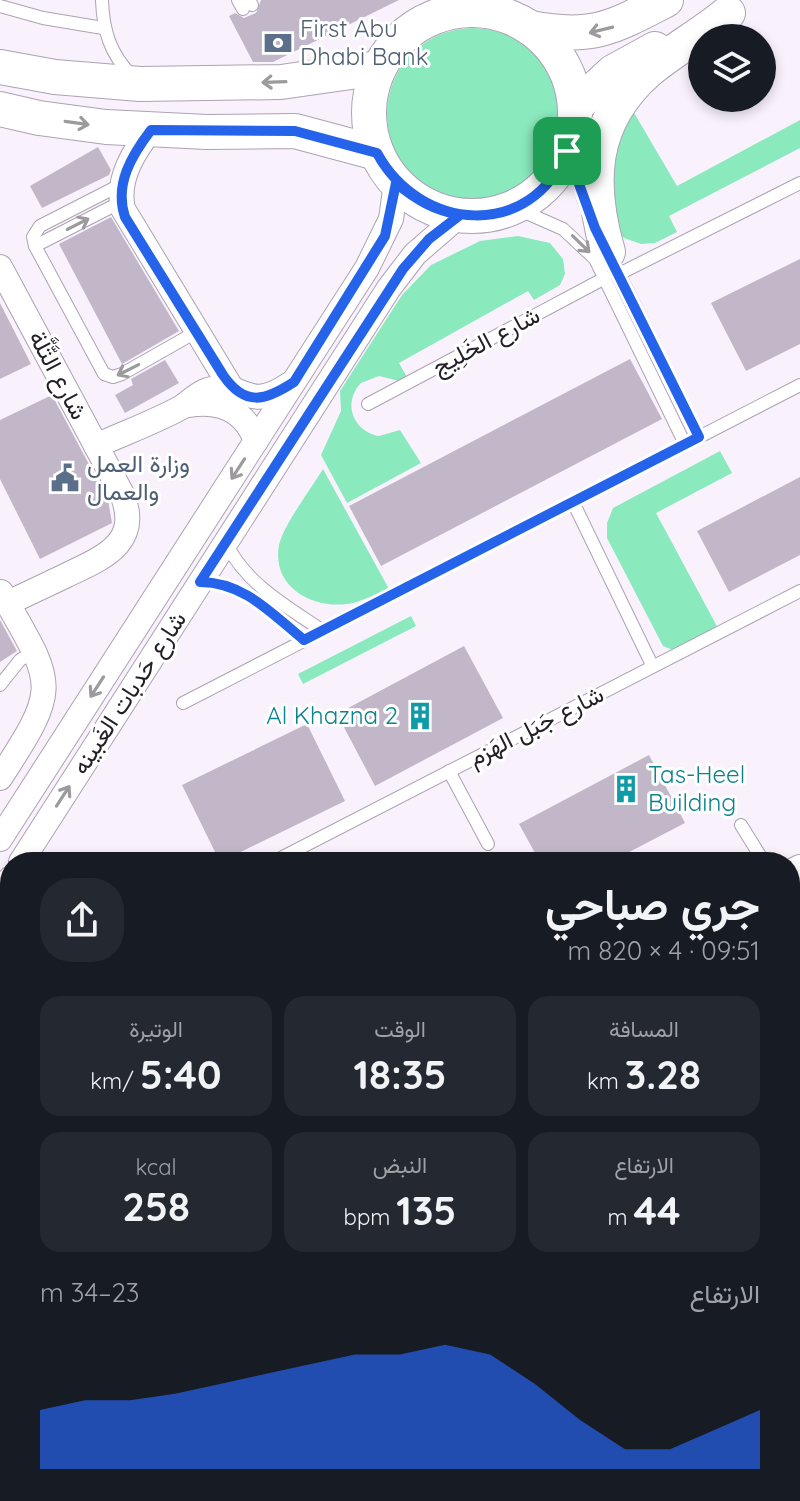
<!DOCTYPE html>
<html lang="ar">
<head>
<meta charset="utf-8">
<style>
	:root { --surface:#171b24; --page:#242831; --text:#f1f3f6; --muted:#9ea1a6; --accent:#2563eb }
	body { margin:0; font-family:Quicksand,Vazirmatn,sans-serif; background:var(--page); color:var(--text); direction:rtl; height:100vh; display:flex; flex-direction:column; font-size:30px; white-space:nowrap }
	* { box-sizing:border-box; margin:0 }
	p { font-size:26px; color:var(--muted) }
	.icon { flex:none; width:44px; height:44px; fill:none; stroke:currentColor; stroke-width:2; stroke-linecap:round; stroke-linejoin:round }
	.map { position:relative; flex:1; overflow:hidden; direction:ltr }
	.drawer { position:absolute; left:0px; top:852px; width:800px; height:650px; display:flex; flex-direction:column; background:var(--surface); border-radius:32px 32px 0 0; box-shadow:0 4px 12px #0003; direction:rtl }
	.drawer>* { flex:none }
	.tools { position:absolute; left:688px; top:24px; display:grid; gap:16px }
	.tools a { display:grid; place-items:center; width:88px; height:88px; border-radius:50%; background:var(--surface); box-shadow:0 4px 12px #0003; font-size:40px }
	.pin { position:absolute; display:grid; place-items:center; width:68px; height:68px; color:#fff; margin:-34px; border-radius:16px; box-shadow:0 4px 12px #0006 }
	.round { display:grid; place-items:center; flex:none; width:84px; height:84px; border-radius:32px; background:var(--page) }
	.head { display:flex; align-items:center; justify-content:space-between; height:136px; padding:0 40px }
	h1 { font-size:44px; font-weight:700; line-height:60px }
	.metrics { display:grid; grid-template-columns:repeat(3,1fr); gap:12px; height:136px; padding:8px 40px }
	.metrics div { display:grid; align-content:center; border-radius:20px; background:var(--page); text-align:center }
	.metrics b { font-size:40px; font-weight:700 }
	.metrics small { font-size:22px; font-weight:400 }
	.metrics p { font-size:22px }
	.chart { height:224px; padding:16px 40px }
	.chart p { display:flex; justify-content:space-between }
	.chart svg { width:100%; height:144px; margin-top:8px; fill:var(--accent); opacity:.7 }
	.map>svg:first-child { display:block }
	.green { fill:#8aeabd }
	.building { fill:#c1b7c8 }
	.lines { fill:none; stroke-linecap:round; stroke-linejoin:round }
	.lane-casing { stroke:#aca2b3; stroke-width:14 }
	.street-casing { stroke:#aca2b3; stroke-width:26 }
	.secondary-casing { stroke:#aca2b3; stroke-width:36 }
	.highway-casing { stroke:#d3d2d3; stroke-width:44 }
	.lane { stroke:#fff; stroke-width:12 }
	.street { stroke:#fff; stroke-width:24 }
	.secondary { stroke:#fff; stroke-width:34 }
	.highway { stroke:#ec6387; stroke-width:42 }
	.oneway { stroke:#9c9a9d }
	.route-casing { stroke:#fff; stroke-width:16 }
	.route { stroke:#2563eb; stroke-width:10 }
	.labels { text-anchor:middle; stroke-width:6; stroke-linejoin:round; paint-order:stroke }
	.service-label { font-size:24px; fill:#4e5e75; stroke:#fff; text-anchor:start }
	.street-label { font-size:24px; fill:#221e25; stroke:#fff }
	.culture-label { font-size:24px; fill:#0d838f; stroke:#fff; text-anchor:end }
</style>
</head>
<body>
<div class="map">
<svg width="800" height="1501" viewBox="0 0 800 1501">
	<rect width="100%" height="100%" fill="#f9f2fd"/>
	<g class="green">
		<circle cx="473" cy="114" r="86"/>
		<polygon points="633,111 677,186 800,120 800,148 669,216 677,232 655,243 641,244 624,238 613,228 608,214 616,146"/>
		<path d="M518,236L550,243L563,259L565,274L560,285L534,300L528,291L399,363L407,377L399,381L379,376L361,383C342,403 353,431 379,436L400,430L421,463L347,503L321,455L341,411L340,391L402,295L431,265L480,241Z"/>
		<polygon points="720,451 732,473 656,513 719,630 675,651 663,646 607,538 607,523 613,508"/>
		<path d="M323,469L389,589C377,593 365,600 353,603C316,611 271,589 279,545C284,524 311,489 323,469Z"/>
		<polygon points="411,616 416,626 303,684 298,674"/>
	</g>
	<g class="building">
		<polygon points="261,0 399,0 273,62 253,62 229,16 235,13 244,18 256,13"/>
		<polygon points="98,147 111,170 109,175 42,208 30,186"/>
		<polygon points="111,217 179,331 122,364 59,244"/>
		<polygon points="800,259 800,344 746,371 711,303"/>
		<polygon points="0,303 31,364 0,379"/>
		<polygon points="630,359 662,419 381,566 349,506"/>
		<polygon points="165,360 179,383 125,413 115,395 133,385 131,379"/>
		<polygon points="52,395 108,500 112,523 40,559 0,479 0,420"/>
		<polygon points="800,477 800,555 729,592 697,531"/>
		<polygon points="0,620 17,651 0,662"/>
		<polygon points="464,646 503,718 375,786 337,714"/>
		<polygon points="307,724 345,801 220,862 182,785"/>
		<polygon points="649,755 685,823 610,862 540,862 519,824"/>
	</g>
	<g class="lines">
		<defs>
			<g id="lane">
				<path d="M102,0C103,30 110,54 132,76"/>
				<polyline points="238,0 243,9"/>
				<polyline points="249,0 252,5"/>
				<polyline points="0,6 43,18 103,28"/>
				<polyline points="567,151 585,204"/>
				<polyline points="122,184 40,226 33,237 35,246 104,374 113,377 122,374 196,332"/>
				<polyline points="513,207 563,229 595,259 685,444"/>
				<polyline points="35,246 121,202"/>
				<polyline points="609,253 699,437"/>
				<polyline points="619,274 800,183"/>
				<polyline points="368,404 605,278"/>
				<polyline points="573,502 652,665"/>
				<path d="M226,543C246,584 286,606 323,631"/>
				<path d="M200,582C244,582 272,614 304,640"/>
				<polyline points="0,685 20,660 36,650"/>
				<polyline points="183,703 800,385"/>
				<polyline points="449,771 488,844"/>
				<polyline points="741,825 764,862"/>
				<polyline points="273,862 800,591"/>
				<polyline points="790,918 800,913"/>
				<polyline points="10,942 6,959 10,973"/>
			</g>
			<g id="street">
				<path d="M151,130C133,152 116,180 123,209L232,389"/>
				<path d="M0,267L122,494C142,544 102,558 65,576C46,585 27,594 8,603"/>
				<path d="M189,405C220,400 245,410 256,441"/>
				<path d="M96,446C124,433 155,422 182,407C191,401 198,393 208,390C244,378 244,415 290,384"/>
				<path d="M0,778C61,685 55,686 1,592"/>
				<polyline points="0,839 367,268 391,219 396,183"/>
				<polyline points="21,862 389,288 415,254 460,215"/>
				<polyline points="790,872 800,867"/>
				<polyline points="0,895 10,879"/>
				<polyline points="0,1085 10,1102"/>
				<polyline points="790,1120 800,1114"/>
				<polyline points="790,1138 800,1137"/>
				<polyline points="0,1141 10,1158"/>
				<polyline points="790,1394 800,1392"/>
				<polyline points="190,1492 194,1501"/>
				<polyline points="218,1492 224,1501"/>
				<polyline points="485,1492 489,1501"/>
				<polyline points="761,1492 766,1501"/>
			</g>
			<g id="secondary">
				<circle cx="472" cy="113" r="103"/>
				<path d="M530,28C592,40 612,28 666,0"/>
				<polyline points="0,67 55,77 140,84 281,82 379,68"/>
				<polyline points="575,107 613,72 655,49"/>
				<polyline points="0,109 39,118 106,127 207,132 295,131 377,153"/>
				<path d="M608,252C588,183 590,122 648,71C673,50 703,34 728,13"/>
			</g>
			<polyline id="highway" points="0,1491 5,1501"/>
		</defs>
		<use href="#lane" class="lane-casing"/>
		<use href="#street" class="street-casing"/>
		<use href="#secondary" class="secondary-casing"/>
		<use href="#highway" class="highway-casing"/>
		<use href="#lane" class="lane"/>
		<use href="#street" class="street"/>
		<use href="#secondary" class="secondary"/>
		<use href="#highway" class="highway"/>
	</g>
	<defs><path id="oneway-shaft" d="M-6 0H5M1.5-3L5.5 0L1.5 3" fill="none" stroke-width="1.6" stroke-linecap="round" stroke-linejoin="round" transform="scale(2)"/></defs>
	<g class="oneway">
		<use href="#oneway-shaft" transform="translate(601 30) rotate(166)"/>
		<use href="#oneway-shaft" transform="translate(274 82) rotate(178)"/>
		<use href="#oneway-shaft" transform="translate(77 123) rotate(8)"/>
		<use href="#oneway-shaft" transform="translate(78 224) rotate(-27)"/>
		<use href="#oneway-shaft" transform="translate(581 244) rotate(44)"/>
		<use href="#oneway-shaft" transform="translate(128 370) rotate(153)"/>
		<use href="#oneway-shaft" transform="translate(238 469) rotate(123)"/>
		<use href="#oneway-shaft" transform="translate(97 687) rotate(123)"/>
		<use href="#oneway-shaft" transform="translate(63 796) rotate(-57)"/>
	</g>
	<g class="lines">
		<defs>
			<path id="route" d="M567,151C531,241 420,232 377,153L295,131L151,130C132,155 114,184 125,217L223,375C245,407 265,401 294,382L385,236L396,183C416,200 434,210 460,215L429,239L403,269L200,582C244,582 272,614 304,640L699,437L595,228L567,151"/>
		</defs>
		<use href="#route" class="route-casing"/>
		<use href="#route" class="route"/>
	</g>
	<defs>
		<symbol id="bank-bare" viewBox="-9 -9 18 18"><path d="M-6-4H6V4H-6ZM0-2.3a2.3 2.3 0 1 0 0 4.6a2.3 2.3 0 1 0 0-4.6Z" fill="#5c6f8a" stroke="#fff" stroke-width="2.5" paint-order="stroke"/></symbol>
		<symbol id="civic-bare" viewBox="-9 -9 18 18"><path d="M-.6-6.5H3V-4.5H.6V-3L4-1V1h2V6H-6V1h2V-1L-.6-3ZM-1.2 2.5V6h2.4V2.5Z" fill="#5c6f8a" stroke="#fff" stroke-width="2.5" paint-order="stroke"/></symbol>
		<symbol id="building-bare" viewBox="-9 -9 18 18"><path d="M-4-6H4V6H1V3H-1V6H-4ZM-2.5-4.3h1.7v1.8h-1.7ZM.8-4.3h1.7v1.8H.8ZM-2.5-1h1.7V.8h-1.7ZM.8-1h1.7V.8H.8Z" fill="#0f9aa8" stroke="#fff" stroke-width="2.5" paint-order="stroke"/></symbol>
	</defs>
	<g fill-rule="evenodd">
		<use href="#bank-bare" x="258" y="23" width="40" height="40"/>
		<use href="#civic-bare" x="45" y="458" width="40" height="40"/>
		<use href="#building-bare" x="400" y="696" width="40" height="40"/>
		<use href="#building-bare" x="606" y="769" width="40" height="40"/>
	</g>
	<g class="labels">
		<g class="service-label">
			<text x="300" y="37">First Abu<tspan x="300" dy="28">Dhabi Bank</tspan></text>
			<text x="87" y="472">وزارة العمل<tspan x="87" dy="28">والعمال</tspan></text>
		</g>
		<g class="street-label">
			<text transform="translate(486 341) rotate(-28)" y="8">شارع الخَلِيج</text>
			<text transform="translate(58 375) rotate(62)" y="8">شارع التَّلَّة</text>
			<text transform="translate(129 693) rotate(-57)" y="8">شارع حَدبات الغَبينه</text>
			<text transform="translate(536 726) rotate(-27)" y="8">شارع جَبَل الهَزم</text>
		</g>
		<g class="culture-label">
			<text x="398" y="724">Al Khazna 2</text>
			<text x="648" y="783" text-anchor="start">Tas-Heel<tspan x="648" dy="28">Building</tspan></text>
		</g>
	</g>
</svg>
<div class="tools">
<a><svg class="icon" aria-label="layers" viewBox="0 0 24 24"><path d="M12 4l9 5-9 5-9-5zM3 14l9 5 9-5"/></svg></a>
</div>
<div class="pin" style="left:567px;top:151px;background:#1e9e55"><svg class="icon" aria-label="arrive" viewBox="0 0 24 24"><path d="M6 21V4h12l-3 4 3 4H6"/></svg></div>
<section class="drawer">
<div class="head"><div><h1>جري صباحي</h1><p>09:51 · 4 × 820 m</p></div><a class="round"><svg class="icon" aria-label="share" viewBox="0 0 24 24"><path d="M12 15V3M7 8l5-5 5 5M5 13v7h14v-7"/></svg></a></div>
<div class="metrics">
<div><p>المسافة</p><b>3.28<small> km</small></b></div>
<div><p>الوقت</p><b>18:35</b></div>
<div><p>الوتيرة</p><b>5:40<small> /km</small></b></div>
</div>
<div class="metrics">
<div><p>الارتفاع</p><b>44<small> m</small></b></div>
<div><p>النبض</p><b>135<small> bpm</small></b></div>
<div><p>kcal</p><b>258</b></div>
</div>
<div class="chart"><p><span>الارتفاع</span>23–34 m</p>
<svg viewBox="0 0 160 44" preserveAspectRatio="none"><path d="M0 44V26L10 23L20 23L30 21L40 18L50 15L60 12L70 9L80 9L90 6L100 9L110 18L120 29L130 38L140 38L150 32L160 26V44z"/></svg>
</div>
</section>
</div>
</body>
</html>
